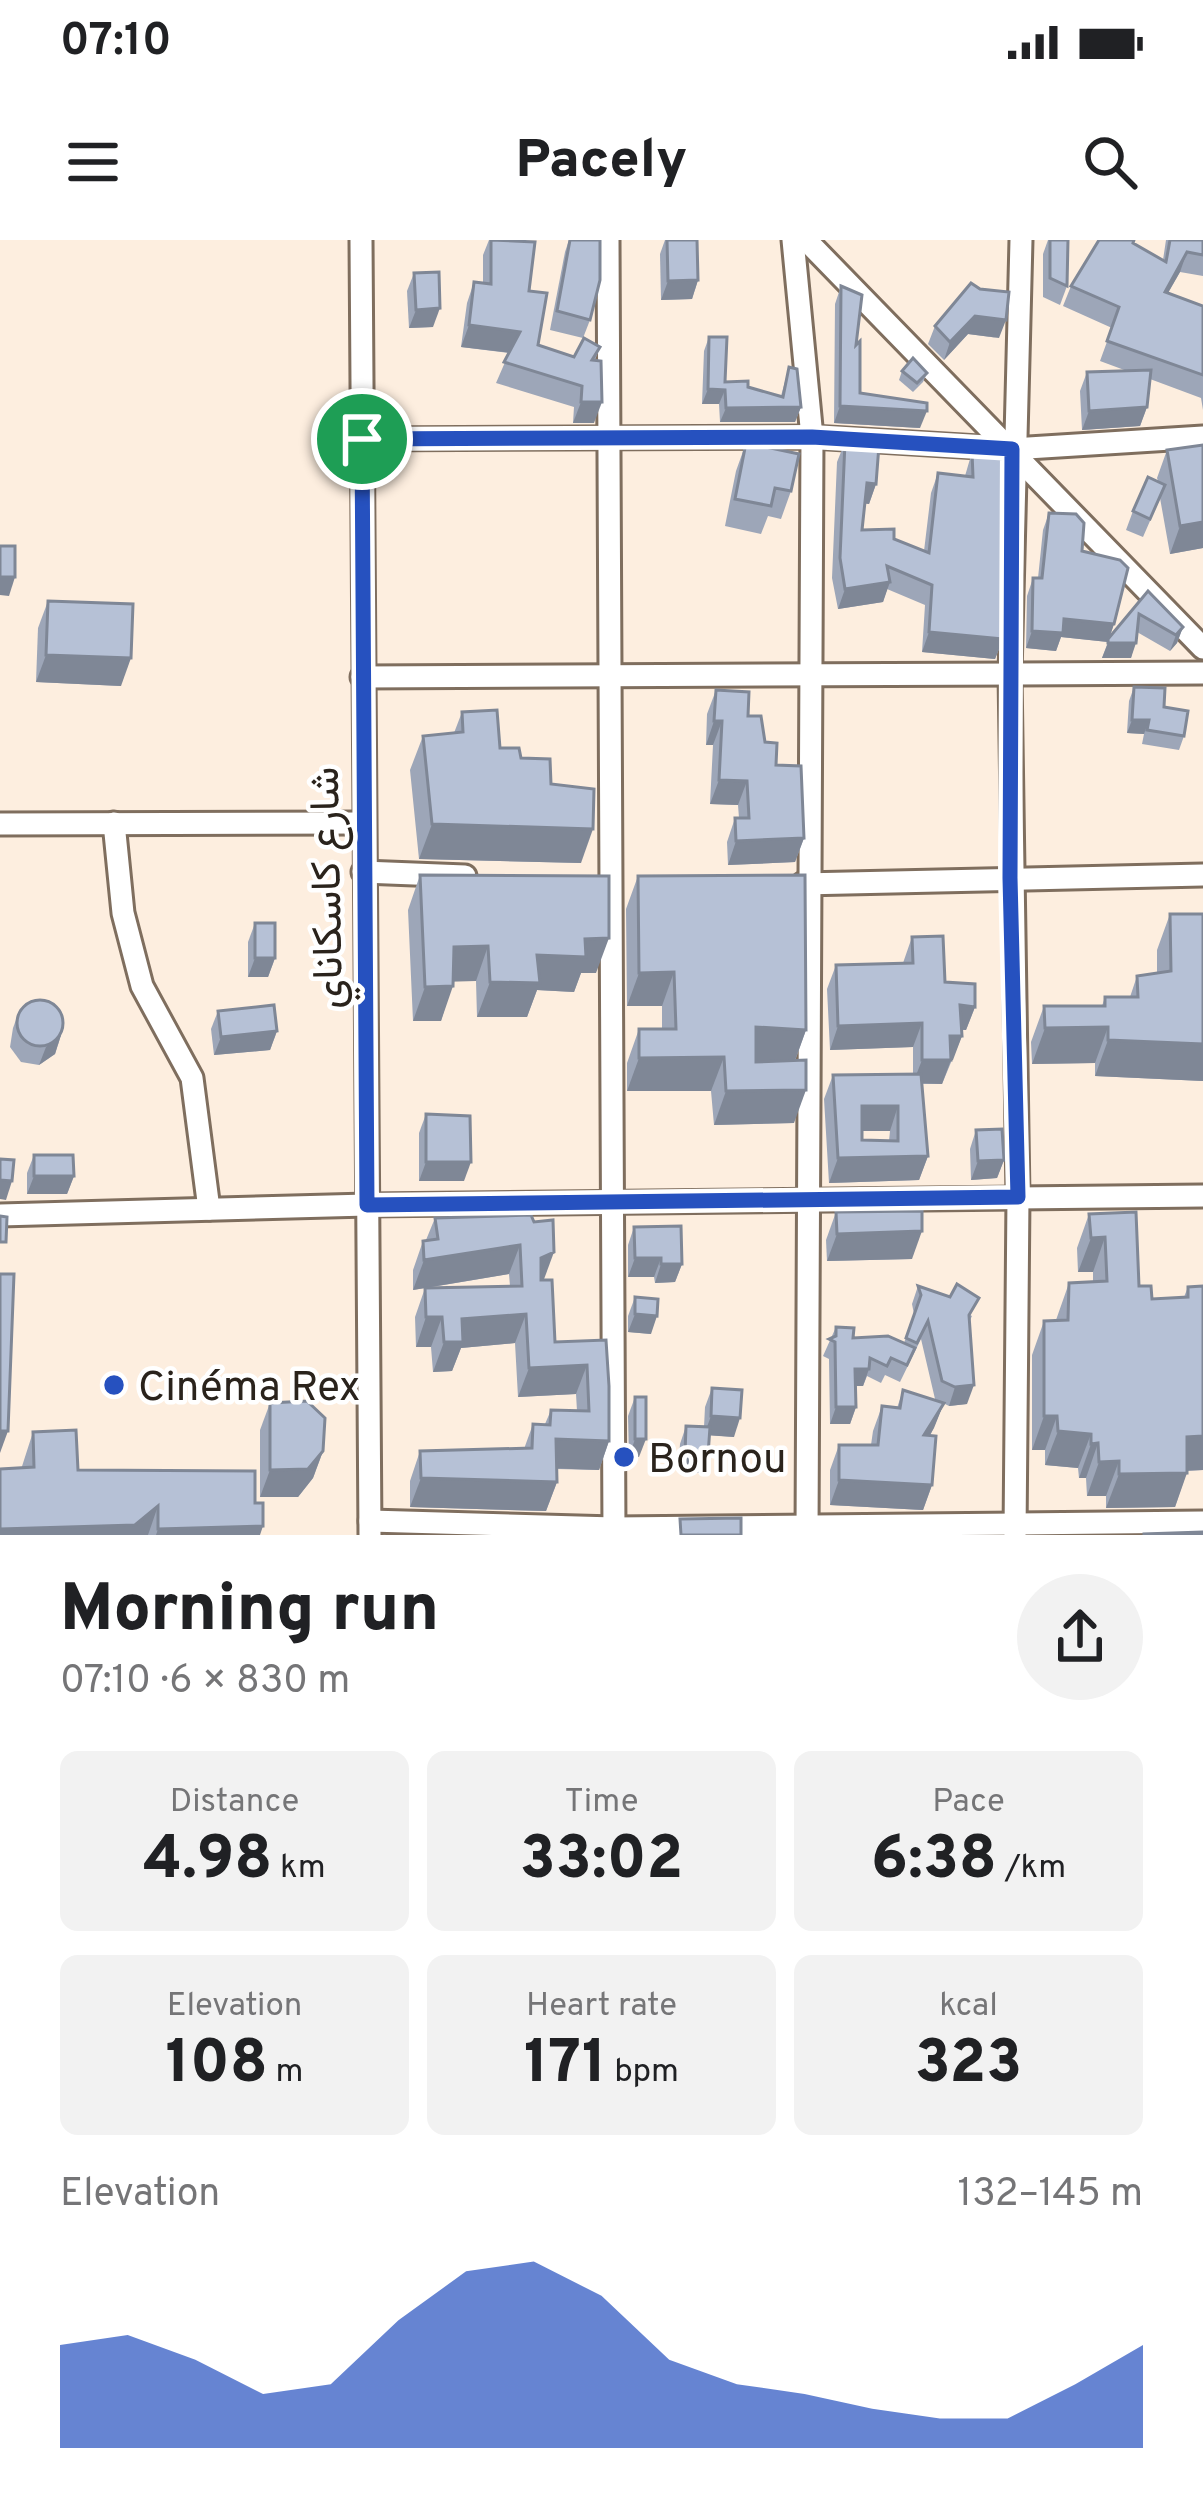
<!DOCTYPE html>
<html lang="en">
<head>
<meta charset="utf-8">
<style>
	:root { --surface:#fff; --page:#f2f2f2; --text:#202124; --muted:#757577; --accent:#2651bf }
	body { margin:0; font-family:Overpass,Vazirmatn,sans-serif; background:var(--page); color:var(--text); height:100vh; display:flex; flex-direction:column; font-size:45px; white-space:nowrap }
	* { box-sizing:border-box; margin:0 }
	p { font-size:39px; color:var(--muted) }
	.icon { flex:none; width:66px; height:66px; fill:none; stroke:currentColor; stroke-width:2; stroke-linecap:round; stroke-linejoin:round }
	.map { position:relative; height:1295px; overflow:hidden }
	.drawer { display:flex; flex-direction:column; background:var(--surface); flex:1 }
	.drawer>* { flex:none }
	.pin { position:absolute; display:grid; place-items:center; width:102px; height:102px; color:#fff; margin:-51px; border:6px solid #fff; border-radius:50%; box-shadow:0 3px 12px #0007 }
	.round { display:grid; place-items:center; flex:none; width:126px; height:126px; border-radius:63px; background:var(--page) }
	.summary { display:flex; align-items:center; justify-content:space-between; height:204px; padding:0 60px }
	h1 { font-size:66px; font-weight:800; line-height:90px }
	.figures { display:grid; grid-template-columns:repeat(3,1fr); gap:18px; height:204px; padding:12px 60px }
	.figures div { display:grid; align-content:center; border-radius:18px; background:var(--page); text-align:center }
	.figures b { font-size:60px; font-weight:800 }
	.figures small { font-size:33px; font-weight:400 }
	.figures p { font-size:33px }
	.chart { height:336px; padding:24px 60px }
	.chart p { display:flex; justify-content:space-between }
	.chart svg { width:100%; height:216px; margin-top:12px; fill:var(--accent); opacity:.7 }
	.status { display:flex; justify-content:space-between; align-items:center; height:84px; padding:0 60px; background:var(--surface); direction:ltr }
	.status svg { height:33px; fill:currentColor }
	header { display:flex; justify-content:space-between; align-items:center; height:156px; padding:0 60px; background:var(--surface); font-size:54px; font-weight:800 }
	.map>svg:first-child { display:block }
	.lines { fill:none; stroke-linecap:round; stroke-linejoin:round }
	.minor-casing { stroke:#7f6e5e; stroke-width:27 }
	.minor { stroke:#fff; stroke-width:21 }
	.wall { fill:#9da6b8; fill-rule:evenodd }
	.shaded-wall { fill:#7f8796 }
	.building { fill:#b6c1d6; stroke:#7f8796; stroke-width:3; fill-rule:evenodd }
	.route-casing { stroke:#fff; stroke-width:24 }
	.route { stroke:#2651bf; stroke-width:15 }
	.poi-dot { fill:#2651bf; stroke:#fff; stroke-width:4.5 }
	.labels { text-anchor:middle; stroke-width:9; stroke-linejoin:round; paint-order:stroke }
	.street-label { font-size:42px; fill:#2a231c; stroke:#fff }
	.poi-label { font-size:42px; fill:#2a231c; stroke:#fff; text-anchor:start }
</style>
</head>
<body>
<div class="status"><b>07:10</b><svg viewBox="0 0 49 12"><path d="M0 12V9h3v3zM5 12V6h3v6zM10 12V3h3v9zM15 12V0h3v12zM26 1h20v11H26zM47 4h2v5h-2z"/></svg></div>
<header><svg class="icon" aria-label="menu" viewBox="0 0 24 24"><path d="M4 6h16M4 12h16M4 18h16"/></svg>Pacely<svg class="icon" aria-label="search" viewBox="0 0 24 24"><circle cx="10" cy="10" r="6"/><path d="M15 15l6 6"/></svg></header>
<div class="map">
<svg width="1203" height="1295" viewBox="0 0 1203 1295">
	<rect width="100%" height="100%" fill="#fdeedf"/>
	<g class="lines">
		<defs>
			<g id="minor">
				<polyline points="361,0 370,1295"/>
				<polyline points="608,0 614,1295"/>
				<polyline points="793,0 812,197 807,1295"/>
				<polyline points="806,0 1203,408"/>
				<polyline points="362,199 812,197 1012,209 1203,197"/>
				<polyline points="362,437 1203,433"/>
				<polyline points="114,583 123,673 142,746 192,838 209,969"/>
				<polyline points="0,584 363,583"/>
				<polyline points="363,632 465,636"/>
				<polyline points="802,644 1203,635"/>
				<polyline points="0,975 367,965 1203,956"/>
				<polyline points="370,1281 614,1288 1203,1282"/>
				<polyline points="1015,1295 1018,957 1010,434 1021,0"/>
			</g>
		</defs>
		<use href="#minor" class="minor-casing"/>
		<use href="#minor" class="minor"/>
	</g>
	<g class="wall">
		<polygon points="489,0 526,0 529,51 538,105 574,117 600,107 595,120 594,183 573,183 574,167 496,143 509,113 461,107 467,63 474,42 483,43 483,15"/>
		<polygon points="569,0 600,0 590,80 583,98 550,90 565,12"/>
		<polygon points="665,0 697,0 698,40 692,59 661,60 660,14"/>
		<polygon points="1048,0 1068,0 1067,46 1060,65 1043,57 1043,14"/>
		<polygon points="1166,0 1203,0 1203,36 1180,32 1168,53 1203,66 1203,170 1201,158 1150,139 1147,167 1140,186 1082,190 1080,151 1087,132 1127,131 1100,121 1112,88 1063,66 1071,46 1133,3 1163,20"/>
		<polygon points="414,33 433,87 409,88 407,51"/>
		<polygon points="841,46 856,105 860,153 920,188 834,183 835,64"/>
		<polygon points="935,86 999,98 968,94 944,120 928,104"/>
		<polygon points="709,97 725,142 781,156 789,127 801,167 795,182 720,182 719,164 702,164 704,111"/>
		<polygon points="902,131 927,133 923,142 913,152 899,140"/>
		<polygon points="845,202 876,244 869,264 865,263 862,290 894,299 924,311 931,253 938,233 965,236 972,212 1003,399 995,419 922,412 925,365 887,349 883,362 838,369 832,338 837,222"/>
		<polygon points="746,203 791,251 781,279 768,276 761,294 725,286 736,231"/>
		<polygon points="1203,205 1203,308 1170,314 1160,258 1143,297 1126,290 1133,271 1158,241 1157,238 1167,210"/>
		<polygon points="1049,273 1082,311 1114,384 1109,398 1148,351 1183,387 1177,403 1170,411 1137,392 1131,418 1102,418 1108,402 1061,397 1056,411 1026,408 1027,356 1033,338 1038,338 1043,290"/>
		<polygon points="48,361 121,446 36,442 38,388"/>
		<polygon points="1134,447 1164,467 1184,496 1179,510 1142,504 1144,494 1127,493 1129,461"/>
		<polygon points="716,450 748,476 776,525 804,598 795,622 728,625 727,602 735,578 739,578 738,565 710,564 713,505 706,505 707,474"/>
		<polygon points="462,472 500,508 521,518 581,623 419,619 410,530 423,496 454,493"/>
		<polygon points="420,635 596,733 581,733 574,752 537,750 527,777 477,777 476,741 453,741 441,781 413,781 408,670"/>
		<polygon points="638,636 806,790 795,821 794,883 714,885 711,851 627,851 627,823 639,789 662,789 662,766 627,766 626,669"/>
		<polygon points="1170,674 1203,674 1203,841 1095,836 1095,823 1032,824 1031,802 1044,766 1102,766 1105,757 1130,757 1137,736 1157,733 1157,710"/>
		<polygon points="255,683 275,718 268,737 248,737 248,702"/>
		<path d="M912,697L945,742L975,767L966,790H961L962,796L942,844H922L928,916L919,940L829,943L824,859L833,835L913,834V807L830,810L827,749L836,725L903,723ZM862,891H890L889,901L862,900Z"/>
		<polygon points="20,769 61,795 55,814 39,825 21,822 10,807 13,788"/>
		<polygon points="218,771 277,791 270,810 214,815 211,789"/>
		<polygon points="426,874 464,941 419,941 419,893"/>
		<polygon points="976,890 1004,920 997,938 971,940 970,909"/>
		<polygon points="34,915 74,936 67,954 27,954 27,933"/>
		<polygon points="836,972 912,1019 827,1021 826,1000"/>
		<polygon points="1089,974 1139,1046 1152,1059 1184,1057 1188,1047 1203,1046 1203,1230 1187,1231 1175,1267 1106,1268 1106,1256 1087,1256 1086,1238 1079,1238 1078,1228 1045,1225 1045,1210 1032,1210 1032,1115 1044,1081 1056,1080 1069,1043 1093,1042 1093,1032 1078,1032 1077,1008"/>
		<path d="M531,975L555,1102L606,1100L609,1201L599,1230L556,1229L557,1242L546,1271L410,1267V1241L420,1211L524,1209L533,1184H545L551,1170L577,1171L576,1154L518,1157L515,1103L461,1108L452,1131L433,1132L431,1107H416L415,1077L425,1048L413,1050V1030L423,1001L426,1000L435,978ZM509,1034L510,1046L426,1048Z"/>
		<polygon points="634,987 682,1024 675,1042 655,1043 654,1037 628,1037 628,1005"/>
		<polygon points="918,1046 972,1076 970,1080 967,1164 949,1166 935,1159 921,1099 900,1142 885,1135 881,1143 867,1136 863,1146 855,1146 856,1167 850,1184 830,1184 829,1119 823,1116 836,1087 853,1098 904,1103 914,1074 912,1064"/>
		<polygon points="635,1057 651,1094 628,1092 628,1076"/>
		<polygon points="712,1148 734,1197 709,1195 701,1233 678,1232 680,1204 686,1186 704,1187 705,1167"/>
		<polygon points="903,1150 944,1163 930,1196 932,1245 923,1270 830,1265 830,1230 839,1205 871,1205 873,1191 882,1166 897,1168"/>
		<polygon points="635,1157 639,1217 629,1217 628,1176"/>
		<polygon points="270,1163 323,1211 313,1238 298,1257 260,1257 260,1190"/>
		<polygon points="33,1192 78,1230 255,1263 260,1295 0,1295"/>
	</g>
	<g class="shaded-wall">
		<polygon points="1187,12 1180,32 1157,72 1165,52"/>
		<polygon points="698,40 692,59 661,60 668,41"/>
		<polygon points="440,68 433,87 409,88 416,70"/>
		<polygon points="975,76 1006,80 999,98 968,94 944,120 950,102"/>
		<polygon points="469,85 520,92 512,113 461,107"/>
		<polygon points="708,149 725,150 719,164 702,164"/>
		<polygon points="581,162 602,162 594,183 573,183"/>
		<polygon points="840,166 927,171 920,188 834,183"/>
		<polygon points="801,167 795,182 720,182 726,168"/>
		<polygon points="1147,167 1140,186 1082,190 1089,171"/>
		<polygon points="867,243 876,244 869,264 859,263"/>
		<polygon points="1203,282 1203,308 1170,314 1180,286"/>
		<polygon points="0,337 15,337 9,356 0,355"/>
		<polygon points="890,342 883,362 838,369 845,349"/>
		<polygon points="1064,379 1114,384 1108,402 1061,397 1056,411 1026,408 1032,391"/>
		<polygon points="1183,387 1177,403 1170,411 1176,395"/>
		<polygon points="929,392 1003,399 995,419 922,412"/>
		<polygon points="1108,403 1136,403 1131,418 1102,418"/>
		<polygon points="46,415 131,418 121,446 36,442"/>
		<polygon points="1132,480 1149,480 1144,494 1127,493"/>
		<polygon points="714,481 722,481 713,505 706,505"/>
		<polygon points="719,540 747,541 738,565 710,564"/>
		<polygon points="432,584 593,589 581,623 419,619"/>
		<polygon points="804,598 795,622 728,625 736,601"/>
		<polygon points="609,698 596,733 581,733 574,752 537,750 527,777 477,777 490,742 537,715 585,699"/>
		<polygon points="488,706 476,741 441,742 454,707"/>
		<polygon points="255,718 275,718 268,737 248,737"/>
		<polygon points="674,732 662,766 627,766 639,733"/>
		<polygon points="453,746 441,781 413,781 425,747"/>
		<polygon points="960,765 975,767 966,790 951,789"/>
		<polygon points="922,783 913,807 830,810 838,786"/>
		<polygon points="756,787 806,790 794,823 744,821"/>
		<polygon points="1108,787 1095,823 1032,824 1045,788"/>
		<polygon points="277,791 270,810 214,815 221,797"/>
		<polygon points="61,795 55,814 39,825 46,807"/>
		<polygon points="950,796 962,796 953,820 946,820 951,820 942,844 913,843 922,820"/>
		<polygon points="1108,800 1203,804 1203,841 1095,836"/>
		<polygon points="724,817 711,851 627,851 639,818"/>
		<polygon points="806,850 794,883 714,885 726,851"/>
		<polygon points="862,866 898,866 890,891 853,891"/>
		<polygon points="928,916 919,940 829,943 838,918"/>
		<polygon points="1004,920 997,938 971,940 978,921"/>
		<polygon points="426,922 471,922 464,941 419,941"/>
		<polygon points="34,936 74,936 67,954 27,954"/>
		<polygon points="0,940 12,941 6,960 0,959"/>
		<polygon points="922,991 912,1019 827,1021 837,994"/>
		<polygon points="1105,997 1093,1032 1078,1032 1091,998"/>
		<polygon points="520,1005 509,1034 413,1050 424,1020"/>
		<polygon points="554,1012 543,1042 531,1048 541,1018"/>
		<polygon points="635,1018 661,1018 654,1037 628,1037"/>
		<polygon points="661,1024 682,1024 675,1042 655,1043"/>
		<polygon points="526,1074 515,1103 461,1108 452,1131 433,1132 444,1102 462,1079"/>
		<polygon points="635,1074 657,1076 651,1094 628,1092"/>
		<polygon points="426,1077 442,1077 431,1107 416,1107"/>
		<polygon points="587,1125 576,1154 518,1157 529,1128"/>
		<polygon points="855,1129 869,1129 863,1146 849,1146"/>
		<polygon points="974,1145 967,1164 949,1166 955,1147"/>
		<polygon points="944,1163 934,1188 915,1220 924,1195"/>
		<polygon points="836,1167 856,1167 850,1184 830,1184"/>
		<polygon points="711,1176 740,1178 734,1197 704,1195"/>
		<polygon points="1044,1176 1057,1176 1045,1210 1032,1210"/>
		<polygon points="0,1191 8,1191 0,1213"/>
		<polygon points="1058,1191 1091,1194 1078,1228 1045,1225"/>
		<polygon points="1203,1196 1203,1230 1175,1231 1187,1197"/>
		<polygon points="556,1199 609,1201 599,1230 545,1228"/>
		<polygon points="635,1199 646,1199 639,1217 629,1217"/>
		<polygon points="1098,1203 1086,1238 1079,1238 1091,1204"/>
		<polygon points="323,1211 313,1238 298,1257 260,1257 270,1230"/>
		<polygon points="685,1213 708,1215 701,1233 678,1232"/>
		<polygon points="1119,1221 1106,1256 1087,1256 1099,1222"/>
		<polygon points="1187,1233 1175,1267 1106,1268 1119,1234"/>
		<polygon points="421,1238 557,1242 546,1271 410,1267"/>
		<polygon points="839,1240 932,1245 923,1270 830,1265"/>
		<polygon points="158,1266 148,1295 0,1295 0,1289"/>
		<polygon points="263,1286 260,1295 156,1295 158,1289"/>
	</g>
	<g class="building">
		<polygon points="491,0 535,2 529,51 547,53 538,105 574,117 584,98 600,107 592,120 601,121 602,162 581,162 582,146 504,122 520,92 469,85 474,42 491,44"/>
		<polygon points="570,0 600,0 600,40 590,80 557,71"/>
		<polygon points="667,0 697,0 698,40 668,41"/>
		<polygon points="1050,0 1068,0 1067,46 1050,38"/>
		<polygon points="1099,0 1134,0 1133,3 1166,22 1170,0 1203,0 1203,15 1187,12 1165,52 1203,66 1203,135 1107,101 1119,67 1071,46"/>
		<polygon points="439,32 440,68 416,70 414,33"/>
		<polygon points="971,43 980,49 1009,52 1006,80 975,76 950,102 935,86"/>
		<polygon points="841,46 862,55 856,105 860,101 860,153 927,163 927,171 840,166"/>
		<polygon points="709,97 727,97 725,142 748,141 748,147 783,157 789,127 797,129 801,167 726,168 725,150 708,149"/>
		<polygon points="913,118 927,133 917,143 902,131"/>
		<polygon points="1151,130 1147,167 1089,171 1087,132"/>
		<polygon points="845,202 879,205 876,244 867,243 862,290 894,289 894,299 929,313 938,233 973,237 972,212 1008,205 1003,399 929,392 932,345 887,326 890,342 845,349 840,318"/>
		<polygon points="746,203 799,214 791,251 775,248 771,266 735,259"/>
		<polygon points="1203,205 1203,282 1180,286 1167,210"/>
		<polygon points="1148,237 1165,245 1150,279 1133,271"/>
		<polygon points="1049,273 1076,274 1084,283 1082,311 1120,320 1128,328 1114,384 1064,379 1063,393 1032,391 1033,338 1042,338"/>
		<rect x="0" y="306" width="15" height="31"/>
		<polygon points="1148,351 1183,387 1176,395 1139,374 1136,403 1108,403 1108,399"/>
		<polygon points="48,361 133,364 131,418 46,415"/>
		<polygon points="1134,447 1165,448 1164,467 1188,471 1184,496 1147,490 1149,480 1132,480"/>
		<polygon points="716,450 749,452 748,476 761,476 765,502 777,503 776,525 801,526 804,598 736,601 735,578 749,578 747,541 719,540 722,481 714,481"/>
		<polygon points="497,470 500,508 519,508 521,518 550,519 551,544 594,549 593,589 432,584 423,496 463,492 462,472"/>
		<polygon points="420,635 609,636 609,698 585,699 586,717 537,715 540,743 490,742 488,706 454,707 453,746 425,747"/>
		<polygon points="805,635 806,790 756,787 756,822 806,820 806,850 726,851 724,817 639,818 639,789 676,789 674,732 639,733 638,636"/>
		<polygon points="1170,674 1203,674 1203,804 1108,800 1108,787 1045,788 1044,766 1105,766 1105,757 1138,757 1137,736 1171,731"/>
		<rect x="255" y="683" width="20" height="35"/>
		<polygon points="943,696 945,742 975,744 975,767 960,765 962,796 950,796 951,820 922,820 922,783 838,786 836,725 913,723 912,697"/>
		<circle cx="40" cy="783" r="23"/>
		<polygon points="274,765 277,791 221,797 218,771"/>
		<path d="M921,834L928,916L838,918L833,835ZM862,866H898V901L862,900Z"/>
		<polygon points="426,874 470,876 471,922 426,922"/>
		<polygon points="1002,889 1004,920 978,921 976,890"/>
		<polygon points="34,915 73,915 74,936 34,936"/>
		<polygon points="0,919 14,920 12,941 0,940"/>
		<polygon points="922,971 922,991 837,994 836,972"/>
		<polygon points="1136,972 1139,1046 1151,1046 1152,1059 1188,1057 1188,1047 1203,1046 1203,1196 1187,1197 1187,1233 1119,1234 1119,1221 1099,1222 1098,1203 1091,1204 1091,1194 1058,1191 1057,1176 1044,1176 1044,1081 1068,1080 1069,1043 1107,1041 1105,997 1091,998 1089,974"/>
		<polygon points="531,975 534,982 553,980 554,1012 541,1018 541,1040 552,1040 555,1102 606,1100 609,1146 609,1201 556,1199 557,1242 421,1238 420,1211 532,1208 533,1184 550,1185 551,1170 589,1171 587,1125 529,1128 526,1074 462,1079 463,1102 444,1102 442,1077 426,1077 425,1048 522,1046 520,1005 424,1020 423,1001 438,999 435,978"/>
		<polygon points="0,976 7,977 6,1002 0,1002"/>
		<polygon points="681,986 682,1024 661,1024 661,1018 635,1018 634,987"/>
		<polygon points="0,1034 14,1034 8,1191 0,1191"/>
		<polygon points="957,1044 979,1058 969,1075 974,1145 955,1147 942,1141 928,1081 917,1103 906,1098 921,1055 918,1046 950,1057"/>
		<polygon points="635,1057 658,1059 657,1076 635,1074"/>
		<polygon points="836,1087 854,1088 853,1098 888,1096 915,1108 907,1125 891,1118 887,1126 870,1118 869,1129 855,1129 856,1167 836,1167 835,1102 829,1099 836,1096"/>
		<polygon points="712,1148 742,1150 740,1178 711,1176"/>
		<polygon points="903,1150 944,1163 924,1195 936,1196 932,1245 839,1240 839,1205 878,1205 882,1166 900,1168"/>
		<rect x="635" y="1157" width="11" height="42"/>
		<polygon points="307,1161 325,1178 323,1211 308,1229 270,1230 270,1163"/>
		<polygon points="686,1186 710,1187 708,1215 685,1213"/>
		<polygon points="76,1190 78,1230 255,1231 255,1263 263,1263 263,1286 158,1289 158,1266 135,1285 0,1289 0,1229 34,1227 33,1192"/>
		<polygon points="741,1278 741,1295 681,1295 680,1279"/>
		<polygon points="1203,1292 1203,1295 1144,1295 1144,1294"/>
	</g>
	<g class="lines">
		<defs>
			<polygon id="route" points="812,197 1012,209 1010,638 1018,957 367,965 362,199"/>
		</defs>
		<use href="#route" class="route-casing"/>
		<use href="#route" class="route"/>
	</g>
	<g class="poi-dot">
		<circle cx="114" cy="1145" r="12"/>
		<circle cx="624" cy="1217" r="12"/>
	</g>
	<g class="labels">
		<g class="street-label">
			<text transform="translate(325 648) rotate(-91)" y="15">شارع كاسكاناي</text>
		</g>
		<g class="poi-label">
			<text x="138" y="1160">Cinéma Rex</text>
			<text x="648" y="1232">Bornou</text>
		</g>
	</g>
</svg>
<div class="pin" style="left:362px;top:199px;background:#1e9e55"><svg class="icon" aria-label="arrive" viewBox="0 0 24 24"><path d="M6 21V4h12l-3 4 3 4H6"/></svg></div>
</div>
<section class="drawer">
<div class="summary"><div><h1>Morning run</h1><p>07:10 · 6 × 830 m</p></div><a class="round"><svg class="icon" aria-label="share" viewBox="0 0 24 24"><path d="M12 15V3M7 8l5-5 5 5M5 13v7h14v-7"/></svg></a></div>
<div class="figures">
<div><p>Distance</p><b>4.98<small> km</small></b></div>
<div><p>Time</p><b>33:02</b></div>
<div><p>Pace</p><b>6:38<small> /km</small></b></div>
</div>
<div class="figures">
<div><p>Elevation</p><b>108<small> m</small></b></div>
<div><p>Heart rate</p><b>171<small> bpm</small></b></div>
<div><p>kcal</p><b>323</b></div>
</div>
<div class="chart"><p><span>Elevation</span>132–145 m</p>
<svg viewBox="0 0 160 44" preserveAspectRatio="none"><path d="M0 44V23L10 21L20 26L30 33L40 31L50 18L60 8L70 6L80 13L90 26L100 31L110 33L120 36L130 38L140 38L150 31L160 23V44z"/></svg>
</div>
</section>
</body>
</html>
